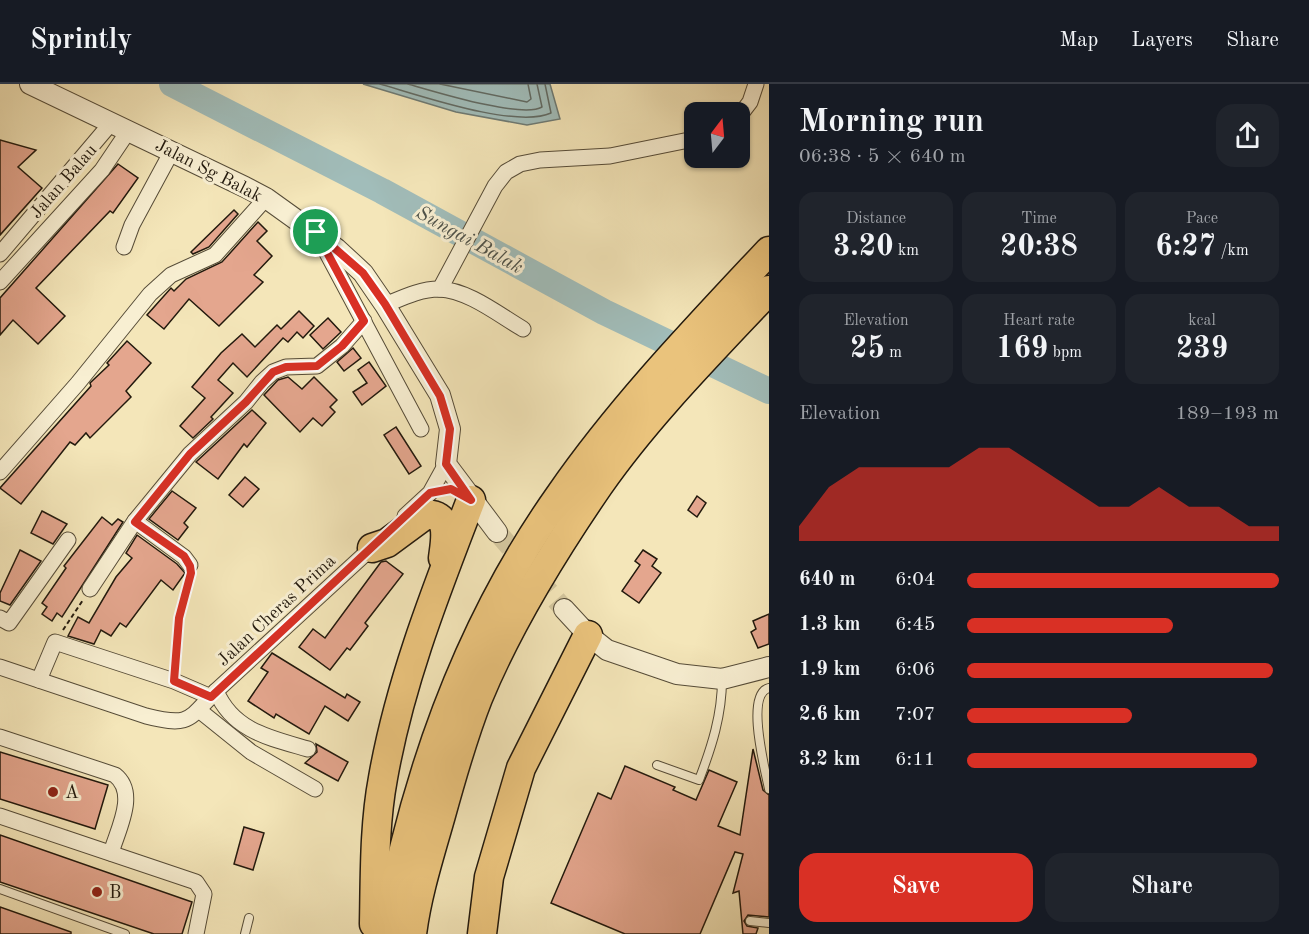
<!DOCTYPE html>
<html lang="en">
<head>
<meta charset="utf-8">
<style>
	:root { --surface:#171b24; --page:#20242c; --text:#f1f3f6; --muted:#9ea1a6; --line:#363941; --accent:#d93025 }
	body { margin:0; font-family:"Old Standard TT",serif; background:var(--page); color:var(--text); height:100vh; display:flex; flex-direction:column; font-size:22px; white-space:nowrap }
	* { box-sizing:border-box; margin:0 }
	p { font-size:20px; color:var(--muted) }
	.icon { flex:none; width:33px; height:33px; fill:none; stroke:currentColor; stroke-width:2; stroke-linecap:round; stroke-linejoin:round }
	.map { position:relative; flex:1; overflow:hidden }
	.sheet { display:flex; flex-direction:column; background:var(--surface); width:540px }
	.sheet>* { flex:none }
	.needle { width:39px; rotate:16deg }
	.controls { position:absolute; left:684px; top:18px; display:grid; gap:12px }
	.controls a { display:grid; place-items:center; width:66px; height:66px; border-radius:12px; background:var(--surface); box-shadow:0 2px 4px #0004; font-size:30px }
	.pin { position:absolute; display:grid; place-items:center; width:51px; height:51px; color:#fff; margin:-26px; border:3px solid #fff; border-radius:50%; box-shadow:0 2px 6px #0007 }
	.round { display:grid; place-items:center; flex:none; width:63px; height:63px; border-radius:18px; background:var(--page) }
	.overview { display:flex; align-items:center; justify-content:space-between; height:102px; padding:0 30px }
	h1 { font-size:33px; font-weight:800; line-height:45px }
	.figures { display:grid; grid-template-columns:repeat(3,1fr); gap:9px; height:102px; padding:6px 30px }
	.figures div { display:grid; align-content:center; border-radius:15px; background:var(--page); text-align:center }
	.figures b { font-size:30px; font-weight:800 }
	.figures small { font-size:16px; font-weight:400 }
	.figures p { font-size:16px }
	.chart { height:168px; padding:12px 30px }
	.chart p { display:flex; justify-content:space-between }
	.chart svg { width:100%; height:108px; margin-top:6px; fill:var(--accent); opacity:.7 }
	.button { display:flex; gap:12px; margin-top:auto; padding:12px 30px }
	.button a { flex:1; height:69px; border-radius:18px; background:var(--accent); color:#fff; font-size:24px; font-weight:800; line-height:69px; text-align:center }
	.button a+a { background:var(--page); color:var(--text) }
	ul { padding:0 30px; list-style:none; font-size:20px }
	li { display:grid; grid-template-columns:96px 72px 1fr; align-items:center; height:45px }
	li i { height:15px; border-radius:8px; background:var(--accent) }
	header { display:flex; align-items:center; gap:36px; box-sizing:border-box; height:84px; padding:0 30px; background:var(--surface); border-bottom:2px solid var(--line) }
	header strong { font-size:28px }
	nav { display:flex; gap:33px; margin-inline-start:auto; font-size:21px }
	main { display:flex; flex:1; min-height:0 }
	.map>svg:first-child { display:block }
	.water { fill:#a1bdba; stroke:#6e7b75; stroke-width:1.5 }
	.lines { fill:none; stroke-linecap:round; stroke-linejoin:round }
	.shore { stroke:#626b64; stroke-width:1.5 }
	.river { stroke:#a1bdba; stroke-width:26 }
	.building { fill:#e4a68e; stroke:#22190d; stroke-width:1.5 }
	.tertiary-tunnel { stroke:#d4c79f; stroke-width:20; stroke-dasharray:20 10; stroke-linecap:butt }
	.service-casing { stroke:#564c38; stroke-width:10 }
	.minor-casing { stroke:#564c38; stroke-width:17 }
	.tertiary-casing { stroke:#564c38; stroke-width:22 }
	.motorway-casing { stroke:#22190d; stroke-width:31 }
	.path { stroke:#22190d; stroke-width:2; stroke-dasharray:4.5 3; stroke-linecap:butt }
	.service { stroke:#f8efd2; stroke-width:8 }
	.minor { stroke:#f8efd2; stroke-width:15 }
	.tertiary { stroke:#f8efd2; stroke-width:20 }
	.motorway { stroke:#eac37c; stroke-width:28 }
	.route-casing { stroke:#fff; stroke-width:12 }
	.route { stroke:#d93025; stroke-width:8 }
	.poi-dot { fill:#8f2418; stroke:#f8efd2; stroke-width:2 }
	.labels { text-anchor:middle; stroke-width:6; stroke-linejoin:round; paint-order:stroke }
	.street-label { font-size:18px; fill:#22190d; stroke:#f8efd2 }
	.poi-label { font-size:18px; fill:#22190d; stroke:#f8efd2; text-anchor:start }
	.water-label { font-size:20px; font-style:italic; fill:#4e524a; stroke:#f8efd2 }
</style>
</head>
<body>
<header>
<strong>Sprintly</strong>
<nav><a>Map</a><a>Layers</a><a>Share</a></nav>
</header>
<main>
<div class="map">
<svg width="769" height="850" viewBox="0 0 769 850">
	<rect width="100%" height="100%" fill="#f4e6b9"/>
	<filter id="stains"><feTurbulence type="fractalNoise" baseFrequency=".00333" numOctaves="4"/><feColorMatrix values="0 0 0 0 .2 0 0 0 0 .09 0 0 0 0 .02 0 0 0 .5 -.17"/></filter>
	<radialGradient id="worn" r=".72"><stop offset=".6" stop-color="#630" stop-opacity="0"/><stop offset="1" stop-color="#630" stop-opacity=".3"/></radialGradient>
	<polygon class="water" points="363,0 550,0 560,35 527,41 456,28"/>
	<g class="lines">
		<g class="shore">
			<path d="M380,0C419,11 516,45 551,29L545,0"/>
			<path d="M408,0C433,7 522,35 542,23L537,0"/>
			<polyline points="440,0 527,18 531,15 528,0"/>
		</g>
		<polyline class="river" points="172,0 382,107 604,228 769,307"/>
	</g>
	<g class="building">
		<polygon points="0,56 36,66 18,83 42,104 0,151"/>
		<polygon points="118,80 138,94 113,129 110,127 36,204 65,232 38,260 13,236 0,251 0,214"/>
		<polygon points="234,126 238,130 209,163 193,170 191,168"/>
		<polygon points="258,138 267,147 257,157 272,172 254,191 263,198 219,242 189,215 164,245 147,231 171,204 174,207 186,195 222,178"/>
		<polygon points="299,227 314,242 303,254 297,248 288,258 283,254 247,293 233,279 218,296 233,309 211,333 213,335 193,354 180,342 205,314 192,303 221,269 242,250 255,263 277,241 281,245"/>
		<polygon points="328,234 341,248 323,265 310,251"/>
		<polygon points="127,257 151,279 126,307 131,313 90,354 86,349 75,361 70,358 21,420 0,404 91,302 90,299 109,281 107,279"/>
		<polygon points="353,264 361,274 344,287 337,278"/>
		<polygon points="369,278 386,302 362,321 353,308 367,299 358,286"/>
		<polygon points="288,293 302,305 314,293 337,316 330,323 335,328 322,342 313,334 300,348 264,311 278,296"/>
		<polygon points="252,326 266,339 247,363 244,360 218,395 196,378"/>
		<polygon points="396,343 421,382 409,390 384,351"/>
		<polygon points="245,393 259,405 243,423 229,411"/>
		<polygon points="172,407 196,424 184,439 188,443 178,456 149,435"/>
		<polygon points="697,412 706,419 697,433 688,426"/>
		<polygon points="42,427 67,440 53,460 31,449"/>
		<polygon points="102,433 112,441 118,435 123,438 62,533 57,529 52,537 42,530 47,523 42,519 66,484 64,482"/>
		<polygon points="137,451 177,480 185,489 173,506 161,496 126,543 120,539 111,552 101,546 94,560 68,552 78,533 89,539 116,493 132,474 126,469"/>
		<polygon points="20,466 41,477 10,521 0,517 0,509"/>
		<polygon points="643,466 657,475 652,482 661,489 639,519 622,507 640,481 635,477"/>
		<polygon points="386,477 403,490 365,539 368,542 350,566 347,564 330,586 299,563 313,545 325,554 381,478"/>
		<polygon points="769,530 769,560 758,564 751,548 756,545 753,537"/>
		<polygon points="272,569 345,614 347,610 360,618 348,637 325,622 309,650 276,630 274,634 248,617 268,588 261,584"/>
		<polygon points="316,660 348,678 338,697 305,679 317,668"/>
		<polygon points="753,665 763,706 769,711 769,833 748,831 744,837 747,842 758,844 756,850 743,850 739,807 733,809 743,770 735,768 700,850 625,850 551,819 598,709 611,715 625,682 675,703 673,706 696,716 709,686 737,698 718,742 740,751"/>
		<polygon points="0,668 108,701 95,745 0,715"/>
		<polygon points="244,743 264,749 253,786 234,780"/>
		<polygon points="0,751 192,818 182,850 154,850 0,798"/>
		<polygon points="0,823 71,848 71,850 0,850"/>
	</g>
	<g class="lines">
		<polyline class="tertiary-tunnel" points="497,448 564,525"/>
		<defs>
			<g id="service">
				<path d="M769,604C745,610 765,685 769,705"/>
				<path d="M657,681L699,696C712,662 722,631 722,595"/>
				<polyline points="0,805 125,850"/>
				<polyline points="750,837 769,839"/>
				<polyline points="245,850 249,834"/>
			</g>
			<g id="minor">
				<polyline points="740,31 750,18 756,0"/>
				<polyline points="319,154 421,345"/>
				<polyline points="124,163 132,141 172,67"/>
				<polyline points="0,170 112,38"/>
				<polyline points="0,198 102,86 129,46"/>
				<polyline points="440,205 495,102 506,88 520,80 540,76 610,72 694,55"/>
				<path d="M385,221C402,214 420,205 439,205C468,206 499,231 523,245"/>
				<polyline points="0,388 78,299 150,210 171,191 215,171 266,114"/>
				<polyline points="405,432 430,409 446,380"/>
				<polyline points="135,437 184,473 190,481"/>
				<polyline points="90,505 135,437 190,370 246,318 262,298 273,288 286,283 317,282 342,262 364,237"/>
				<polyline points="0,534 9,539 68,456"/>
				<path d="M0,583L146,632C190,643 188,636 216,607L377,459"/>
				<polyline points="39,596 55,558 174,597 211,613"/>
				<path d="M216,607C233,647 270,654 308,665"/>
				<polyline points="200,627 251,668 315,705"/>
				<path d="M0,653L115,691C138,709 118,745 111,769"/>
				<polyline points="0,732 196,798 204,810 196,850"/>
			</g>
			<g id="tertiary">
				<polyline points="30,0 245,103 266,114 337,165 363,189 385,221 440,311 450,345 446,380 497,448"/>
				<polyline points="564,525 588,551 607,566 677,590 722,595 769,583"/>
			</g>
			<g id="motorway">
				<path d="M372,464L387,459L425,431C452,428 445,457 443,474"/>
				<path d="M374,840C375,792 374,742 383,694C400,597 436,507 471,416"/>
				<path d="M386,850C414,694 468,541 560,411C621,323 696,245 769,167"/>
				<path d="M412,850C417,810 430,770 441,731C452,691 463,652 478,614C509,539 553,468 599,401C648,331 711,268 769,206"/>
				<polyline points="482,850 489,793 521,684 588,551"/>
			</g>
		</defs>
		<use href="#service" class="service-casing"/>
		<use href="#minor" class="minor-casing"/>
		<use href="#tertiary" class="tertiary-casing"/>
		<use href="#motorway" class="motorway-casing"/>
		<g class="path">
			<polyline points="63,546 83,516"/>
			<polyline points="175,582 182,518 189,496"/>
		</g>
		<use href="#service" class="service"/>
		<use href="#minor" class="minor"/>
		<use href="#tertiary" class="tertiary"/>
		<use href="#motorway" class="motorway"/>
	</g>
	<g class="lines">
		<defs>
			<polygon id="route" points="316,148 363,189 385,220 440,312 450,345 446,380 471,416 451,405 430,409 211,613 174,597 179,534 191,489 190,482 184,472 135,438 190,370 246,318 273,288 286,283 317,282 342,262 364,237"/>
		</defs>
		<use href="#route" class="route-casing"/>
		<use href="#route" class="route"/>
	</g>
	<g class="poi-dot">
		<circle cx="53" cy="708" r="6"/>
		<circle cx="97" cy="808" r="6"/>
	</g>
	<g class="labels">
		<g class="street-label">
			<text transform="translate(209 86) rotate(27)" y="6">Jalan Sg Balak</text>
			<text transform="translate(63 97) rotate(-49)" y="6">Jalan Balau</text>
			<text transform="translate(276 526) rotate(-43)" y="6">Jalan Cheras Prima</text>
		</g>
		<g class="poi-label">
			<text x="65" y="714">A</text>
			<text x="109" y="814">B</text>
		</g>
		<g class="water-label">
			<text transform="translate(470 155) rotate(29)" y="7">Sungai Balak</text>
		</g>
	</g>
	<rect width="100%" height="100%" filter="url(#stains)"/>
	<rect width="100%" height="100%" fill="url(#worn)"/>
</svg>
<div class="controls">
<a><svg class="needle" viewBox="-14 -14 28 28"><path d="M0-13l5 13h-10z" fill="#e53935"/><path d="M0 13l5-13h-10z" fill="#9ea1a6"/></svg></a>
</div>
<div class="pin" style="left:316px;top:148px;background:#1e9e55"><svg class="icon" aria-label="arrive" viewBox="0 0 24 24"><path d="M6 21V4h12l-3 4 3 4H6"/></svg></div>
</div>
<section class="sheet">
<div class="overview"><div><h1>Morning run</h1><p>06:38 · 5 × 640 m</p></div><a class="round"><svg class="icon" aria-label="share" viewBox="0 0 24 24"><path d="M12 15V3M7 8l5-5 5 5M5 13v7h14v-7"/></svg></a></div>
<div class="figures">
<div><p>Distance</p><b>3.20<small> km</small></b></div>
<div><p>Time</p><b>20:38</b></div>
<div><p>Pace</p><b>6:27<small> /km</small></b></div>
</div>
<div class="figures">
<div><p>Elevation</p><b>25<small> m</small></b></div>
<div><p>Heart rate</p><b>169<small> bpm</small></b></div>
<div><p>kcal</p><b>239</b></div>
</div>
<div class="chart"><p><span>Elevation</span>189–193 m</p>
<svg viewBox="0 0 160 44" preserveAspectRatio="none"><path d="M0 44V38L10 22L20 14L30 14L40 14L50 14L60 6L70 6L80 14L90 22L100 30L110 30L120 22L130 30L140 30L150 38L160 38V44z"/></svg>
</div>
<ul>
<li><b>640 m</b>6:04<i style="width:100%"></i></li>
<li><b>1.3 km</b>6:45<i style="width:66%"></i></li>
<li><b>1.9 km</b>6:06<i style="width:98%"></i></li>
<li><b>2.6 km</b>7:07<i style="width:53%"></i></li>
<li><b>3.2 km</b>6:11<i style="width:93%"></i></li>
</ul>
<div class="button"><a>Save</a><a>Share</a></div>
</section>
</main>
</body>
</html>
